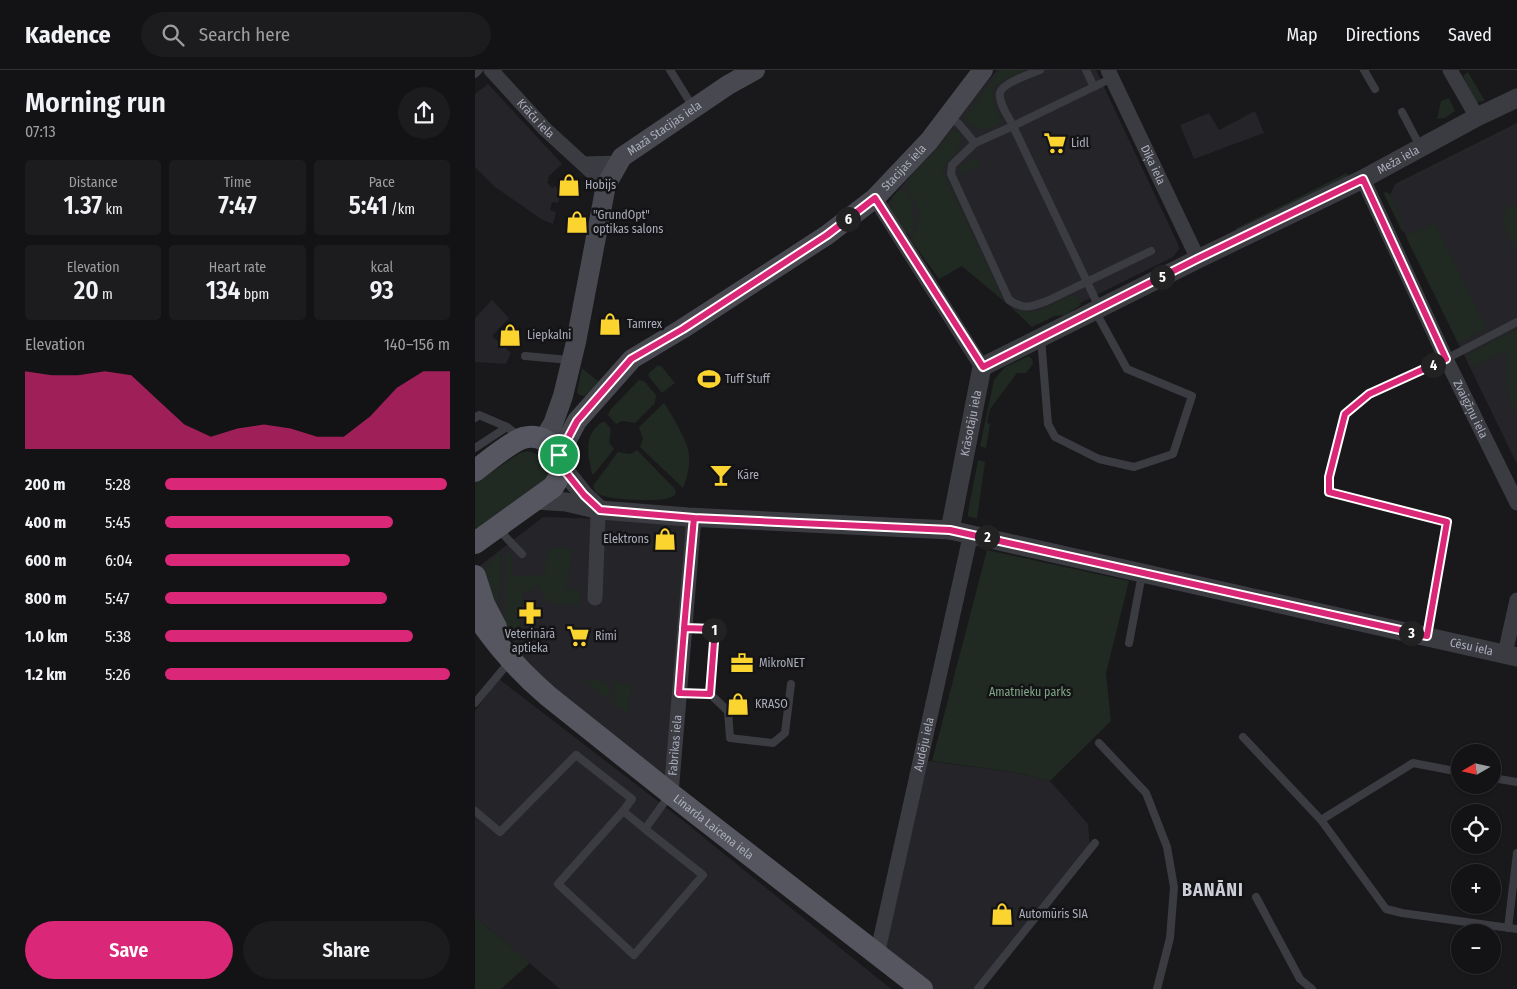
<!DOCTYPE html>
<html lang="en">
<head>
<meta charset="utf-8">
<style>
	:root { --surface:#131214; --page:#1c1b1d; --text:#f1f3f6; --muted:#9d9ea0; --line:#323234; --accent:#db2777 }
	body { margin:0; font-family:"Fira Sans Condensed",sans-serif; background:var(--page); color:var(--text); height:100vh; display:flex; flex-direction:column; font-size:19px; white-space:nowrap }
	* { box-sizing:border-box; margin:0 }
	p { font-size:16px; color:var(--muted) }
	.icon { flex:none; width:28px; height:28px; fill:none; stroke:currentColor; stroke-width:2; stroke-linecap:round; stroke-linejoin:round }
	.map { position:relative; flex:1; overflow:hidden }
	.sheet { display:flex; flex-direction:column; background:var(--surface); width:475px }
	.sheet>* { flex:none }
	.needle { width:32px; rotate:261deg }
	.tools { position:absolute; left:976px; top:674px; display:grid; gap:10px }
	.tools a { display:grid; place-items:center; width:50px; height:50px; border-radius:50%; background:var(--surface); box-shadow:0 1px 4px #0004,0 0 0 1px var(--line); font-size:25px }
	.pin { position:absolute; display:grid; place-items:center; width:42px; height:42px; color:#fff; margin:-21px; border:2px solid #fff; border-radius:50%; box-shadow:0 1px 5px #0007 }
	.km { position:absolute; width:25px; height:25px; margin:-12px; border-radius:50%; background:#222; color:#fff; font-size:14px; line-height:25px; text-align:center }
	.round { display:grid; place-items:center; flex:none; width:52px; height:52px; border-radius:26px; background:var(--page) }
	.head { display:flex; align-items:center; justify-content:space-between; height:85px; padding:0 25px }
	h1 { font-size:28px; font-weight:600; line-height:38px }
	.metrics { display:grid; grid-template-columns:repeat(3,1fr); gap:8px; height:85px; padding:5px 25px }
	.metrics div { display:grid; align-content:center; border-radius:5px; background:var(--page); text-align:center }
	.metrics b { font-size:25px; font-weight:600 }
	.metrics small { font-size:14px; font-weight:400 }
	.metrics p { font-size:14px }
	.chart { height:140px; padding:10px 25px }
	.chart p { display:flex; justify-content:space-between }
	.chart svg { width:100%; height:90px; margin-top:5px; fill:var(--accent); opacity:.7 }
	.cta { display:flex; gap:10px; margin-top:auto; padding:10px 25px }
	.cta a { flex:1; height:58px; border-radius:30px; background:var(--accent); color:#fff; font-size:20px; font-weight:600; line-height:58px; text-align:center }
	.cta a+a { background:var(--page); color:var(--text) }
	ul { padding:0 25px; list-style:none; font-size:16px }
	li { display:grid; grid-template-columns:80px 60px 1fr; align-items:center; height:38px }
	li i { height:12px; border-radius:6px; background:var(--accent) }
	header { display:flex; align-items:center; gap:30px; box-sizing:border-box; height:70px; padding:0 25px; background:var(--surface); border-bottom:1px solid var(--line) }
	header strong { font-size:24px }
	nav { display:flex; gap:28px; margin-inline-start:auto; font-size:18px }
	.search { width:350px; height:45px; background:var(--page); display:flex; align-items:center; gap:12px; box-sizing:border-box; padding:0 18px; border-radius:28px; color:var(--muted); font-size:19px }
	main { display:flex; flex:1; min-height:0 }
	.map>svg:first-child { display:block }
	.built { fill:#252428 }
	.green { fill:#202922 }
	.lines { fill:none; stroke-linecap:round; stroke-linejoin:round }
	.service { stroke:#3b3b42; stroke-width:8 }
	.minor { stroke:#3b3b42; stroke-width:15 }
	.tertiary { stroke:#3b3b42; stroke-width:19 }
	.secondary { stroke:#474850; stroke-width:20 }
	.primary { stroke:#55565f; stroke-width:22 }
	.route-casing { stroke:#fff; stroke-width:10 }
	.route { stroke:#db2777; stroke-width:6 }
	.labels { text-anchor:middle; stroke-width:5; stroke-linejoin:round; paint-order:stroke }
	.street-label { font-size:12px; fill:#aaadbb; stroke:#141316 }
	.poi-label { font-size:12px; fill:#aaadbb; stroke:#141316; text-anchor:start }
	.park-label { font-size:12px; fill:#80a788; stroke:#141316 }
	.district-label { font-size:18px; font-weight:bold; letter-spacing:1px; fill:#cbcdd7; stroke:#141316 }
</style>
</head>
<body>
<header>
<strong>Kadence</strong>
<div class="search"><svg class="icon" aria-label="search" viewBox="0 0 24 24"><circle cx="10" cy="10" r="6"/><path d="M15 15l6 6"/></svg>Search here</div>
<nav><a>Map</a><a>Directions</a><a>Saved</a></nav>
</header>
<main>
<section class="sheet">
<div class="head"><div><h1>Morning run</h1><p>07:13</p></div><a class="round"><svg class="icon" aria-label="share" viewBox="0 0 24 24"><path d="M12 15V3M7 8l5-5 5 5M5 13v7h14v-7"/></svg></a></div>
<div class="metrics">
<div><p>Distance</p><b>1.37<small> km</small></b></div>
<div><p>Time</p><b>7:47</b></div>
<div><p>Pace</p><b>5:41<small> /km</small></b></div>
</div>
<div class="metrics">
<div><p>Elevation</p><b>20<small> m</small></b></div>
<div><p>Heart rate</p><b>134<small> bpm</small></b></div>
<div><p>kcal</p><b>93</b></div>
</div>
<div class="chart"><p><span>Elevation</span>140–156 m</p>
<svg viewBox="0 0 160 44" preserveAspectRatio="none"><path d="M0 44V6L10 8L20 8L30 6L40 8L50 20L60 32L70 38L80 34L90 32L100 34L110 38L120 38L130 28L140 14L150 6L160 6V44z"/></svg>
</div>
<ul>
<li><b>200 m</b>5:28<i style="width:99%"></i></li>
<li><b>400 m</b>5:45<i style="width:80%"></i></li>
<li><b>600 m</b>6:04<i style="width:65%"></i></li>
<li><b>800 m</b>5:47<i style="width:78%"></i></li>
<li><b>1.0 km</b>5:38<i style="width:87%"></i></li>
<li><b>1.2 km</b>5:26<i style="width:100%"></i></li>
</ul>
<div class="cta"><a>Save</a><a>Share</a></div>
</section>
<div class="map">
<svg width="1042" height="919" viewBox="0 0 1042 919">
	<rect width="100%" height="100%" fill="#19181b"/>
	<g class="built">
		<polygon points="522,0 621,0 703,174 704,179 698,187 557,257 538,239 487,196 464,209 412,134"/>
		<polygon points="13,14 87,94 73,107 74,110 72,112 77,118 80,116 83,119 86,120 83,133 77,132 75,140 81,142 78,154 66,149 20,117 0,97 0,24"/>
		<polygon points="780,41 789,63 719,89 705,55 734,43 744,60"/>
		<polygon points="1042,53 1042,394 913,129 920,114"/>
		<polygon points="17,230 34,248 17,266 36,283 31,294 0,292 0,248"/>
		<polygon points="68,447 221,452 192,716 50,596 2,498"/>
		<polygon points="24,609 206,749 416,919 85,919 0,847 0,641"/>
		<polygon points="446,690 538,702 575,711 613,754 615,779 503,919 447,919 402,885"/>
	</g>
	<g class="green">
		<path d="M525,0H552L522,14C511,26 522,39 528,52C509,62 505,63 488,49Z"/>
		<polygon points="993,2 1010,31 1002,32 998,28 988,6"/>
		<polygon points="974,28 980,41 970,48 962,49 966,31"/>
		<path d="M479,60L485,64C489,78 475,89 467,99L529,231L487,196L464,209L436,170C437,166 440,163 442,159C449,142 439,130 431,116V112Z"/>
		<polygon points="499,89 504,92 506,96 487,104 486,96 493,91"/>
		<polygon points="872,103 873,106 764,160 760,159"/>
		<polygon points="425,119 431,121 437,130 439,159 436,162 430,163 415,140 419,137 416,131 417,127"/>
		<polygon points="908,122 914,123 930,157 928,163"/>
		<path d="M1037,135L1042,136V181C1035,168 1017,144 1037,135Z"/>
		<polygon points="960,153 1012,259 983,273 932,169 933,165"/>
		<path d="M598,225L602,227L606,235L590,245L579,246L563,254L555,255L538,239C567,247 573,233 598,225Z"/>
		<path d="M1042,259V344C1029,325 1031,303 1032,281L998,297L992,285Z"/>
		<polygon points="554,286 557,289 558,294 551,303 542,303 515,339 512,353 515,354 511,378 505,376 519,310 530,297"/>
		<polygon points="183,295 187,297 200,313 187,323 174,307 173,304"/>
		<polygon points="107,298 124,312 110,326 104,325 102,322"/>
		<polygon points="164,310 169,311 181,325 180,333 160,353 147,351 141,354 133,345 135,340"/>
		<path d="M189,333C196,343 210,367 213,379C216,391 213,407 208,418L165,377L168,369L164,357Z"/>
		<path d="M127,352H130L136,359L134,372L139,379L119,404H117C113,384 108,365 127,352Z"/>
		<path d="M162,380L200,419L201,423C198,426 199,427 194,428C183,432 141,430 129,426C123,425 120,422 118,416L143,382L155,384Z"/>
		<path d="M52,381C71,385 78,397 68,414L0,461V413L45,383Z"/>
		<polygon points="503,390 510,392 502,449 493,446 493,442"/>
		<polygon points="73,478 98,479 91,519 106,521 104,536 72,532 63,517 49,521 45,553 47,574 42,571 38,567 30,553 30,480 37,486 36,506 69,505"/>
		<polygon points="512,480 654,511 631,603 636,651 575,711 538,702 457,691"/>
		<polygon points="24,481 27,498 22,539 8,504"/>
		<polygon points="127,610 133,615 136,632 109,611"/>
		<polygon points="137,611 156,615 154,642 149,642 140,635 140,620"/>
		<polygon points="0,847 55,893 26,919 0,919"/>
	</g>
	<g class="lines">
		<g class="service">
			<polyline points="195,0 218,37"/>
			<path d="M565,0C555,4 527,13 525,23C523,33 534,47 538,56L500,73L477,95L476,104L534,230C550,240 555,237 572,231L676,181"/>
			<polyline points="611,0 619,17"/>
			<polyline points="889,0 900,19"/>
			<polyline points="0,4 4,0"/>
			<polyline points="927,42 946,78"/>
			<polyline points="473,46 484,54 500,73"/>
			<polyline points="624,237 538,56 637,8"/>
			<polyline points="566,268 573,354 580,367 624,389 659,397 698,384 717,326 652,299 624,248"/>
			<polyline points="50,286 95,290"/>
			<polyline points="0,348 4,345 32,357 44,366"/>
			<polyline points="0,378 32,357"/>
			<polyline points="23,459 47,484"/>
			<polyline points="952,566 972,452 854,422 854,407 870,344 894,324 971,289 1042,252"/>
			<polyline points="654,573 667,504"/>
			<polyline points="204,623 235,624 240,559 209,557"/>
			<polyline points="235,624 253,641 255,668 298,673 310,663 316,614"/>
			<polyline points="0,633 35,591"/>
			<polyline points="768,667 846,750 911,839 927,843 1042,859"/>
			<polyline points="624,673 671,723 692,777 699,817 695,868 682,919"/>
			<polyline points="1018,708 1042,712"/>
			<polyline points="0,741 25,762 101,685 157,729 148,741"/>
			<polyline points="846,750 938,693 985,702"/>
			<polyline points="170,759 148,741 83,814 159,885 228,805 170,759 194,726"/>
			<polyline points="781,827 825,909 837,919"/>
			<polyline points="1033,858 1042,783"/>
			<polyline points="503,919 620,773"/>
		</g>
		<g class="minor">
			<path id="s1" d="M16,0L70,59L131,115"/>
			<path id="s2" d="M633,0L723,189"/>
			<polyline points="975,0 1002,47"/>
			<polyline points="110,94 144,93"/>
			<path id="s3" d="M888,109L971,289L1042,433"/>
			<polyline points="400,128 507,297"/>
			<polyline points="120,528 123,445"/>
			<polyline points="1030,584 1042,530"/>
			<path id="s4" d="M196,724L219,448"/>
			<path id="s5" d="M402,885L496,463"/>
		</g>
		<g class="tertiary">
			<polyline points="86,396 109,425 124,439"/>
			<path id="s6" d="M60,430L91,432L125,440L213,447L475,460L1042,587"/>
			<path id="s7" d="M475,460L507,297L723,189L888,109L1002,47L1042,28"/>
		</g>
		<g class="secondary">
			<path id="s8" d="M69,369L78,354L88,326L101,272L131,115L147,87L253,15L280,0"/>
			<path id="s9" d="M84,385L102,351L157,289L207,259L352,165L400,128L454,71L508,0"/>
		</g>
		<g class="primary">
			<path d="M0,401C10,393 38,371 48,368C63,364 77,371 83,385C89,397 85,407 78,417L0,473"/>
			<polyline points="0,506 9,534 21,557"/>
			<path id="s10" d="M0,543C20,574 45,602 73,626L196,724L447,919"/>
		</g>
	</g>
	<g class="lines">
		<defs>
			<path id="route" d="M84,385L86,396L109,425L125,440L219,448L218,457C213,512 208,568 204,623L235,624L240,559L209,558L219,448L475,460L952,566L972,452L854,422V407L870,344L894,324L971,289L888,109L722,189L508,297L400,128L352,165L208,259L156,289L102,351L84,385"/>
		</defs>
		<use href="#route" class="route-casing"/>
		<use href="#route" class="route"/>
	</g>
	<defs>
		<symbol id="supermarket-bare" viewBox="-9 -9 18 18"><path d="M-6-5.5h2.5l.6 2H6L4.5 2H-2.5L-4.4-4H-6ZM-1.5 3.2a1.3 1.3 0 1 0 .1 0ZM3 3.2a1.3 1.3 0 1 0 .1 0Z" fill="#fbd430" stroke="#141316" stroke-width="2.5" paint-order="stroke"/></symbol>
		<symbol id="shop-bare" viewBox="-9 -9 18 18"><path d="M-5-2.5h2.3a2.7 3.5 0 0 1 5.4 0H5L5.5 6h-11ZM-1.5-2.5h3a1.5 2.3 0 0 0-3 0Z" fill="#fbd430" stroke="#141316" stroke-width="2.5" paint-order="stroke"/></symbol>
		<symbol id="stadium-bare" viewBox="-9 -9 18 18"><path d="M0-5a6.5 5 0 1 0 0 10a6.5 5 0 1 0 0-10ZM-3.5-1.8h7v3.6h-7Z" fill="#fbd430" stroke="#141316" stroke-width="2.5" paint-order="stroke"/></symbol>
		<symbol id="bar-bare" viewBox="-9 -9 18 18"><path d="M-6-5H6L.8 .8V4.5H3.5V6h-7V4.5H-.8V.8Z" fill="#fbd430" stroke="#141316" stroke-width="2.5" paint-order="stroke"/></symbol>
		<symbol id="pharmacy-bare" viewBox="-9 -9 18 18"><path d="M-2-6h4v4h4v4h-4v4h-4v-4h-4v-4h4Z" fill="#fbd430" stroke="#141316" stroke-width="2.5" paint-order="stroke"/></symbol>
		<symbol id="office-bare" viewBox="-9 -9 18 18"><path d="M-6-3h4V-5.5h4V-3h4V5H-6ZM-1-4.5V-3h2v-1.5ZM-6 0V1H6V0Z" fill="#fbd430" stroke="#141316" stroke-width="2.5" paint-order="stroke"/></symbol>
	</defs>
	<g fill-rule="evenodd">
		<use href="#supermarket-bare" x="564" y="57" width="32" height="32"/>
		<use href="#shop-bare" x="78" y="99" width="32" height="32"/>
		<use href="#shop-bare" x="86" y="136" width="32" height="32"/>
		<use href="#shop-bare" x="119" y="238" width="32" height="32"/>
		<use href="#shop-bare" x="19" y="249" width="32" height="32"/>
		<use href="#stadium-bare" x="218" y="293" width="32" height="32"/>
		<use href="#bar-bare" x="230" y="389" width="32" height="32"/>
		<use href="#shop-bare" x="174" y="453" width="32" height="32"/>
		<use href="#pharmacy-bare" x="39" y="527" width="32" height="32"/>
		<use href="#supermarket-bare" x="87" y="550" width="32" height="32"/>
		<use href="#office-bare" x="251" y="577" width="32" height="32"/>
		<use href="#shop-bare" x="247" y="618" width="32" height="32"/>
		<use href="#shop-bare" x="511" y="828" width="32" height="32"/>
	</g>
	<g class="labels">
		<g class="street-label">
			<text dy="4" stroke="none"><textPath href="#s1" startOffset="66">Krāču iela</textPath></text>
			<text dy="4" stroke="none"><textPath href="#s8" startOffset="346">Mazā Stacijas iela</textPath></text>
			<text dy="4" stroke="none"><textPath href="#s7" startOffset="631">Meža iela</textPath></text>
			<text dy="4" stroke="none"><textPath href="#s2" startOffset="105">Dīķa iela</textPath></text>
			<text dy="4" stroke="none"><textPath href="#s9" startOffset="455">Stacijas iela</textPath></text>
			<text dy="4" stroke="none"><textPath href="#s3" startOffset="254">Zvaigžņu iela</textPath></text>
			<text dy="4" stroke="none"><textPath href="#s7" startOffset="109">Krāsotāju iela</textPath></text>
			<text dy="4" stroke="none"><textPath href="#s6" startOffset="951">Cēsu iela</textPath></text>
			<text dy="4" stroke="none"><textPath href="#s5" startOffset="216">Audēju iela</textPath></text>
			<text dy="4" stroke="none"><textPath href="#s4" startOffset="49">Fabrikas iela</textPath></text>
			<text dy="4" stroke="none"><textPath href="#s10" startOffset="322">Linarda Laicena iela</textPath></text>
		</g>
		<g class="poi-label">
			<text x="596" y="77">Lidl</text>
			<text x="110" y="119">Hobijs</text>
			<text x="118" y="149">"GrundOpt"<tspan x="118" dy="14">optikas salons</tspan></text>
			<text x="152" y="258">Tamrex</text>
			<text x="52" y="269">Liepkalni</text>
			<text x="250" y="313">Tuff Stuff</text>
			<text x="262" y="409">Kāre</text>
			<text x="174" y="473" text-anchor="end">Elektrons</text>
			<text x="55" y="568" text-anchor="middle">Veterinārā<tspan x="55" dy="14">aptieka</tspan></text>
			<text x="120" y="570">Rimi</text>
			<text x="284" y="597">MikroNET</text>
			<text x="280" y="638">KRASO</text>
			<text x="544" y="848">Automūris SIA</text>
		</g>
		<g class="park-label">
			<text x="555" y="626">Amatnieku parks</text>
		</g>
		<g class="district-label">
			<text x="738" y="826">BANĀNI</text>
		</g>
	</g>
</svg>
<div class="tools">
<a><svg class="needle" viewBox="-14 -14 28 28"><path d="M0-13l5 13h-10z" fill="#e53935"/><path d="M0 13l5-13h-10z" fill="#9d9ea0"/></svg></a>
<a><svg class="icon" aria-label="locate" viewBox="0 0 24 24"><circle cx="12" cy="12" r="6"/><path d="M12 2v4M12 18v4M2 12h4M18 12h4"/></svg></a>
<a>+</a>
<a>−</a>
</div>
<div class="pin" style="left:84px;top:385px;background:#1e9e55"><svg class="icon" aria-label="arrive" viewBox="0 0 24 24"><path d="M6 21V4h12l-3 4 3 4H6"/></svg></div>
<b class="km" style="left:239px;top:560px">1</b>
<b class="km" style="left:512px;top:467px">2</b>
<b class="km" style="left:936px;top:563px">3</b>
<b class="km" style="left:958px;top:295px">4</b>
<b class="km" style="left:687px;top:207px">5</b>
<b class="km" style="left:373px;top:149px">6</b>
</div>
</main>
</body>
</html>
